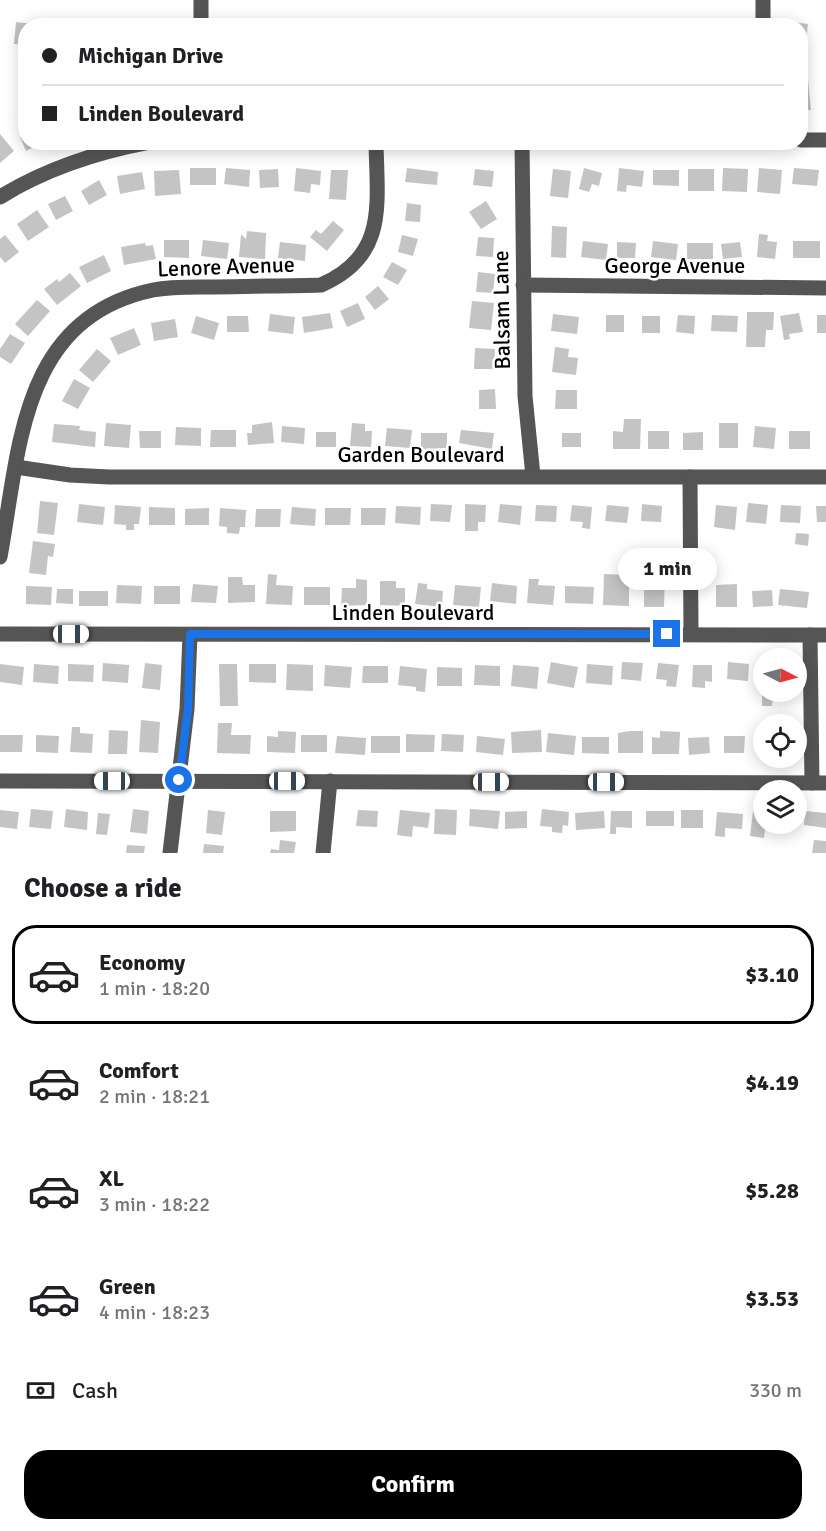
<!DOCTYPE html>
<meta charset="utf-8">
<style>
body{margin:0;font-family:Signika,sans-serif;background:#f6f6f6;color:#202124;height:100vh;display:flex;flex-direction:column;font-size:22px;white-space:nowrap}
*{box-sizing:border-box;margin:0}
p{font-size:20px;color:#757577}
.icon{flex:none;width:33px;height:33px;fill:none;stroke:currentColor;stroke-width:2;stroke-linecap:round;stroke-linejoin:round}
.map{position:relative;height:853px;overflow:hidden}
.drawer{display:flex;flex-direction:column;background:#fff;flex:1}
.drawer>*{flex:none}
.banner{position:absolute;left:18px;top:18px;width:790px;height:132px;border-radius:24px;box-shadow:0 3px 15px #0003;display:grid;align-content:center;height:132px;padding:0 24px;background:#fff}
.needle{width:39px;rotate:96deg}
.buttons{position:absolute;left:753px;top:648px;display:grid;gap:12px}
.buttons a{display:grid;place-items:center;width:54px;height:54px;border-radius:50%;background:#fff;box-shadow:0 3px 15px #0003;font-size:30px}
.end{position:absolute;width:27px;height:27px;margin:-14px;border:8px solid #1a73e8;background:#fff;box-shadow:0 0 0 3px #fff}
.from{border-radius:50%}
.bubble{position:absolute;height:42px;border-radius:21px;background:#fff;box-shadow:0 3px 15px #0003;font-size:20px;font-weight:700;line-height:42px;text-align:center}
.car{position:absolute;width:18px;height:36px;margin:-18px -9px;border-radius:8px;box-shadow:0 0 4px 2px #0007;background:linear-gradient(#fff 24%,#345 0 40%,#fff 0 76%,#345 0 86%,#fff 0)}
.banner b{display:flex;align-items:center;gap:21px;height:57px;font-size:22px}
.banner b+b{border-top:2px solid #e0e0e0}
.banner i{width:15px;height:15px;background:#202124}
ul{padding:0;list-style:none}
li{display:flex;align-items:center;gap:18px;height:99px;margin:0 12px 9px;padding:0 12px;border:3px solid transparent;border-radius:24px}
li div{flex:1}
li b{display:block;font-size:22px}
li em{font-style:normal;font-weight:700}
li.active{border-color:#000}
li>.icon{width:54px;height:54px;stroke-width:1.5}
h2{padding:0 24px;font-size:27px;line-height:72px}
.pay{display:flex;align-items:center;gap:15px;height:66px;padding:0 24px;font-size:22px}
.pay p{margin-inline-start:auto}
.action{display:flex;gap:12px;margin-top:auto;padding:12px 24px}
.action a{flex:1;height:69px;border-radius:24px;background:#000;color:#fff;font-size:24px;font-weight:700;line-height:69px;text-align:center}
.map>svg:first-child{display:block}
.building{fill:#c4c4c4}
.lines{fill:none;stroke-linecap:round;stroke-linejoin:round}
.minor{stroke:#555;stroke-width:15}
.route{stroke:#1a73e8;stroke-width:8}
.labels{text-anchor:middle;stroke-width:5;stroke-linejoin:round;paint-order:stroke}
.street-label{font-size:22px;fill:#000;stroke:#fff}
</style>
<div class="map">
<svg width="826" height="853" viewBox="0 0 826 853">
<rect width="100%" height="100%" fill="#fff"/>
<g class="building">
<polygon points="436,20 462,22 462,26 436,26"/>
<polygon points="16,22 34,24 26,26 26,45 14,44"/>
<polygon points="792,22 808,24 805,49 801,49 801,26 792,26"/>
<polygon points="808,79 811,110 801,110 801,80"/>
<polygon points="0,134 14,151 0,163"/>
<polygon points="26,134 26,142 43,142 26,151 20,137"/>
<rect x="190" y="168" width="26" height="17"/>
<polygon points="226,168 250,170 249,187 224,184"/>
<polygon points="296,168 321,171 320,185 311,184 310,193 294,191"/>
<polygon points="407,168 438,172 437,185 405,182"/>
<polygon points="584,168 602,173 599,186 592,184 589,192 579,189"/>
<polygon points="619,168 644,171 642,187 627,185 626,192 617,191"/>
<polygon points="723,168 748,169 747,192 722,191"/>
<polygon points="759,168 782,170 780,194 757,192"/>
<polygon points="794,168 819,170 817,186 792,184"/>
<polygon points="278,169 279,187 260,188 259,170"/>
<polygon points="475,169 494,171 492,187 473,185"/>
<polygon points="553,169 571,171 568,198 550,196"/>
<rect x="688" y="169" width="26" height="22"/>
<polygon points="179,170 181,194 155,196 154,171"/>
<polygon points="331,170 348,170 346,200 329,199"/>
<polygon points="653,170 679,170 679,186 653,185"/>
<polygon points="142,172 145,189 120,194 117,176"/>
<polygon points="99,180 107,195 89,205 81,191"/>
<polygon points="65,196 73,211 56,220 48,204"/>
<polygon points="486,201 497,219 481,229 469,212"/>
<polygon points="407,203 421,205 420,222 405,221"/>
<polygon points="37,210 49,227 28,241 17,224"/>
<polygon points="333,221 344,230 327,251 310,237 316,230 321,234"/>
<polygon points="552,226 567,227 566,258 551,257"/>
<polygon points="247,231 266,233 265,259 239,257 241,234 246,239"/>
<polygon points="759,234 768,235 767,241 777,242 775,259 757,257"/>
<polygon points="5,235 19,252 5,263 0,257 0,239"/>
<polygon points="402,235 418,239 413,256 398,252"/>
<polygon points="478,237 494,238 493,257 476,256"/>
<polygon points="164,240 189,240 189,258 164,257"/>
<polygon points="203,240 229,243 227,259 201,256"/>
<polygon points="583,241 608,244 606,260 581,257"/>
<polygon points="653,241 678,244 676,260 651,257"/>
<rect x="793" y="241" width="27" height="17"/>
<polygon points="280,242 306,245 305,261 278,258"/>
<polygon points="617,242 636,243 635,258 617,258"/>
<polygon points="740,242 742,257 723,259 721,244"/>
<polygon points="145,243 146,246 153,245 156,259 124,265 121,247"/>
<rect x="687" y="243" width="26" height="16"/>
<polygon points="104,255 111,271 87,283 79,267"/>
<polygon points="392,262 407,270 398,285 383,277"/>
<polygon points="478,272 495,274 493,293 476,292"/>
<polygon points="70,273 81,286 57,305 44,289 57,279 59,282"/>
<polygon points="378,286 389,299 375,310 365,297"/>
<polygon points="37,300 50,311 28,336 15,324"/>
<polygon points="472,301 494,303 491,330 469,328"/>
<polygon points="358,303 365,319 347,327 340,311"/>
<polygon points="747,312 774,312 773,330 766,330 765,347 746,347"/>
<polygon points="330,313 333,328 304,333 302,317"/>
<polygon points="799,313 803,332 789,334 790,339 784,340 780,316"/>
<polygon points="270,314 295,317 293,334 268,331"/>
<polygon points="553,314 579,317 577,334 551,331"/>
<rect x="606" y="315" width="18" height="17"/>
<polygon points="678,315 695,316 694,334 676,332"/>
<polygon points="712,315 738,316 737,332 711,331"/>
<rect x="817" y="315" width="9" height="18"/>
<polygon points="196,316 219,323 214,340 191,333"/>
<polygon points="227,316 248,316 249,332 227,332"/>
<rect x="642" y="316" width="18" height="17"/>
<polygon points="175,319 178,337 154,341 151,323"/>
<polygon points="134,328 141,345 118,355 110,338"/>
<polygon points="10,334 25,343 11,364 0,357 0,349"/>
<polygon points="555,347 569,349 568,357 578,358 576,375 552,372"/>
<polygon points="475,348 495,349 494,369 474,369"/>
<polygon points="97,349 111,361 93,382 79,370"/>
<polygon points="74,379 90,388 78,409 62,401"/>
<polygon points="495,389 496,409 479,409 479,390"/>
<polygon points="556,390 577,390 577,409 555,409"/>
<polygon points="624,419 641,419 640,449 613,449 613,431 623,432"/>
<polygon points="272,422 274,443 248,445 247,433 252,433 252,425"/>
<polygon points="106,423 131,425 129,448 104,446"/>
<polygon points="352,423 365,424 365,431 372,431 371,447 350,446"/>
<rect x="719" y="423" width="19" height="25"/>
<polygon points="54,424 80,426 79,430 96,432 95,447 52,442"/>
<polygon points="282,426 305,428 304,444 281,442"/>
<polygon points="755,426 776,428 774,449 753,447"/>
<polygon points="176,427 201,428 201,446 175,445"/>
<polygon points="387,428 412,430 410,448 385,446"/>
<polygon points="211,430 236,430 236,447 210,447"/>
<polygon points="461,430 494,433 492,449 459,443"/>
<polygon points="139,431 161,431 161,448 140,448"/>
<rect x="648" y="431" width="21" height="18"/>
<rect x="789" y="431" width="21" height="18"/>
<rect x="316" y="432" width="20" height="15"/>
<polygon points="703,432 703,450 683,450 683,433"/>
<polygon points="421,433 447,433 447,448 421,449"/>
<rect x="562" y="433" width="19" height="14"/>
<polygon points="40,501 58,503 54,535 37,533"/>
<polygon points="748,503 768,505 766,524 746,522"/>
<polygon points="79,504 105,507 103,525 77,522"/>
<polygon points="431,504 452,505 450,522 430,521"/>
<polygon points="465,504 486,505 485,522 478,522 478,531 465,531"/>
<polygon points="500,504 522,506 520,525 498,522"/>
<polygon points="642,504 662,506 661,522 641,521"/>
<polygon points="115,505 141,507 139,524 134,524 134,530 126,530 126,525 114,524"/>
<polygon points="536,505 557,506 556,522 535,521"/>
<polygon points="572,505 592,507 590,529 582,528 583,522 570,521"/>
<polygon points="607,505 629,507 627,523 605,521"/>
<polygon points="716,505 737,507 735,530 714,527"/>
<polygon points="781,505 801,506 800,523 780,522"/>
<polygon points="396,506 421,507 420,525 395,523"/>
<polygon points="816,506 826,506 826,522 817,522"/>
<polygon points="149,507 175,508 175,525 149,525"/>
<polygon points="292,507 316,509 315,526 290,524"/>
<polygon points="209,508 209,525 185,525 185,509"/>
<polygon points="220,508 246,510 245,527 240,527 239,534 227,533 227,527 219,526"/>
<polygon points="325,508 351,508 350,525 325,525"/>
<polygon points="361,508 386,508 385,525 361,525"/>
<polygon points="256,509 281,509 280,527 255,527"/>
<polygon points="796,533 809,534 808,546 795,544"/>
<polygon points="33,541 55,544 53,557 48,556 46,575 29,573"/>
<polygon points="627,571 636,572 636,579 629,579 629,606 603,605 604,574 627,575"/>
<polygon points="268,574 277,575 276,585 293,586 292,605 266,604"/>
<polygon points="653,575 665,576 664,607 644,607 644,582 653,582"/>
<polygon points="228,577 242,577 243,585 255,585 255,602 228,603"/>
<polygon points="356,579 367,580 367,605 341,606 342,588 356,588"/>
<polygon points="529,579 539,579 538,585 555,586 553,605 527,603"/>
<polygon points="380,581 396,581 396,588 405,588 405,606 380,605"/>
<polygon points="418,583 427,584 427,589 443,591 442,607 415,604"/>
<polygon points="492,583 517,586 516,604 490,601"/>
<polygon points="193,584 218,586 216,603 191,602"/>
<polygon points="737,584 737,607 716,607 716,585"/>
<polygon points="117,585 142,586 141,604 116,603"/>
<polygon points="455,585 481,587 479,607 453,605"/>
<polygon points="26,586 52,587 51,605 26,604"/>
<rect x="154" y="586" width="26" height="18"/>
<polygon points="565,586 594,587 593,604 565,603"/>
<rect x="304" y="587" width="26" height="18"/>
<polygon points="57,589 73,589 73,604 56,603"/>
<polygon points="780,589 809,592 807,608 778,605"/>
<polygon points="772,590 773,606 753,607 752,591"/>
<rect x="79" y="591" width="29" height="15"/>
<polygon points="551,662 578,667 574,688 547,683"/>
<polygon points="622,662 643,663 641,681 621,679"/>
<polygon points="728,662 749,664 748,681 727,679"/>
<polygon points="103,663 129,665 128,683 102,681"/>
<polygon points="145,663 162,665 160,690 142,688"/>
<polygon points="658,663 679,665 676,687 666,686 667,680 656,679"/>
<polygon points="0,664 24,667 22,685 0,682"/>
<polygon points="34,664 59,666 58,684 33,682"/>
<polygon points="68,664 94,665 93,682 68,681"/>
<polygon points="219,664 237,664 238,706 220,706"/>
<polygon points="249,664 276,664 276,683 249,682"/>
<polygon points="287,664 313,665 313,691 286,690"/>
<polygon points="587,664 613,666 612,685 586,683"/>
<polygon points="325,665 352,667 350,688 324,686"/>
<polygon points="475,665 500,666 500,686 474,685"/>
<polygon points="513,665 539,667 537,689 511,686"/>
<polygon points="693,665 712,665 712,682 705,681 705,688 692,687"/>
<polygon points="363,666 388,666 388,683 362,683"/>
<polygon points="400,666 427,669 425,692 416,691 416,687 398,685"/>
<polygon points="437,667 462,668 462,686 437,686"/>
<polygon points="762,693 773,694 772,706 762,706"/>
<polygon points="141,720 160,722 158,753 139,752"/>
<polygon points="218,723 232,723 231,735 251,735 250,754 217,753"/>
<polygon points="72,727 80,727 80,733 93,734 92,753 70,752"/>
<polygon points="109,730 128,731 127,754 108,754"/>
<polygon points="541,730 542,752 512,753 511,732"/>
<polygon points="278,731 296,732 295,753 267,752 267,736 278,737"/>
<polygon points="630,731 643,731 643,753 618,753 618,733"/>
<polygon points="660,731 680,732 679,754 652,754 652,737 660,738"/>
<polygon points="548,733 576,736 574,755 546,752"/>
<polygon points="406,734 435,735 434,752 406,752"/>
<polygon points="442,734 464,735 463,752 441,751"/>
<polygon points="0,735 23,735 22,752 0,752"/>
<polygon points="36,735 59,736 58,753 36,752"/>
<rect x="301" y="735" width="26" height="17"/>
<polygon points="337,736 366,738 365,755 335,753"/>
<rect x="371" y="736" width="29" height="17"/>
<polygon points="477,736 505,739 503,755 476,752"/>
<polygon points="724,736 745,736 744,753 724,753"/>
<polygon points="582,737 609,737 609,754 582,753"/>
<polygon points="709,737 710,753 689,755 688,738"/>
<polygon points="31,809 53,811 51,829 29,827"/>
<polygon points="66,809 88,812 87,830 64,827"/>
<polygon points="133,809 149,811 147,834 130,832"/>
<polygon points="435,809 457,810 456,835 434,834"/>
<polygon points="470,809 500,811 498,829 469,826"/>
<polygon points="542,809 569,812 568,826 563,825 562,833 552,832 552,827 540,826"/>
<polygon points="0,810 19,812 17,829 0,827"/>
<polygon points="208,810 225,812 222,835 206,833"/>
<polygon points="358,810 378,811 377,827 356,826"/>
<polygon points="400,810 430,813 428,828 413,826 412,837 397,835"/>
<rect x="681" y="810" width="22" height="18"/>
<polygon points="270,811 296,811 296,831 270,832"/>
<polygon points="527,811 527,828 505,829 505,812"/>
<polygon points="604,811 605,828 576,830 575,813"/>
<polygon points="611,811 632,811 632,828 616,827 616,834 610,834"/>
<rect x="646" y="811" width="28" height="15"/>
<polygon points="753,811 764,812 764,824 773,824 772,830 765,829 764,838 750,836"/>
<polygon points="805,811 826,813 826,828 804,825"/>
<polygon points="717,812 743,814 742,829 725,828 725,837 715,836"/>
<polygon points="98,813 110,814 107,835 96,834"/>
<polygon points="280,840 296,842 294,853 270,853 271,849 279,850"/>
<polygon points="814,840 826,841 826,853 812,853"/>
<polygon points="204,844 224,846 223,853 203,853"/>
<polygon points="127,845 145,846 144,853 126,853"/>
</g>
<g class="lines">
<g class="minor">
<polyline points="763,0 763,26"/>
<polyline points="201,26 201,0"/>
<polyline points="801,140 826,140"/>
<polyline points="522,142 525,396 533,476"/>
<path d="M0,197c47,-29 97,-45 151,-55"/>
<polyline points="523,285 826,288"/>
<polyline points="16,467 70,475 109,477 826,477"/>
<polyline points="690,477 691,634"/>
<path d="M0,557c20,-108 20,-239 153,-267 20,-4 42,-3 63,-3 35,-1 70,-1 105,-2 67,-29 56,-81 55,-143"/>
<polyline points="0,634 826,635"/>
<polyline points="810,635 812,783"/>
<polyline points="0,781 826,783"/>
<polyline points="170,853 187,709 190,635"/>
<polyline points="323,853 330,781"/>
</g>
</g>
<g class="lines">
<polyline class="route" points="179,780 188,709 190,634 667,634"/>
</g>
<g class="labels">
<g class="street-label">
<text x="675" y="273">George Avenue</text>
<text transform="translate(226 266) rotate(-2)" y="8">Lenore Avenue</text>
<text transform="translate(501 310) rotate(-91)" y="8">Balsam Lane</text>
<text x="421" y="462">Garden Boulevard</text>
<text x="413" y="620">Linden Boulevard</text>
</g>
</g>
</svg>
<div class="buttons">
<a><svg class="needle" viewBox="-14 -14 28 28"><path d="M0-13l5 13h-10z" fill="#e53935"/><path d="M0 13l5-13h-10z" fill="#757577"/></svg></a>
<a><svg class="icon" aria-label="locate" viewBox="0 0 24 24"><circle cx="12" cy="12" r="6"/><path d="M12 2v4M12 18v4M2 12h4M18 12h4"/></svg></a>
<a><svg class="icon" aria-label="layers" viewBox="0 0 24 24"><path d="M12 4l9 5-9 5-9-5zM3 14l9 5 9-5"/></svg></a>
</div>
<i class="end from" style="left:179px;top:780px"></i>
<i class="end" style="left:667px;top:634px"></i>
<div class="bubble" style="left:618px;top:548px;width:99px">1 min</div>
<i class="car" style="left:71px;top:634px;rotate:90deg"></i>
<i class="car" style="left:112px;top:781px;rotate:270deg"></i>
<i class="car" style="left:287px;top:781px;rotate:90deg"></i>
<i class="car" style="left:491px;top:782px;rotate:90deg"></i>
<i class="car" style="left:606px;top:782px;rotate:90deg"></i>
<div class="banner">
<b><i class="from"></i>Michigan Drive</b>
<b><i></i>Linden Boulevard</b>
</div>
</div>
<section class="drawer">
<h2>Choose a ride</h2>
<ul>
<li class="active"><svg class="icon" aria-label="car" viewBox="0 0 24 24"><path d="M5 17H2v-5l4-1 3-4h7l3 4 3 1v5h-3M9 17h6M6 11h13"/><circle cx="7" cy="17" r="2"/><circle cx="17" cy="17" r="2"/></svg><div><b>Economy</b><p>1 min · 18:20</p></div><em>$3.10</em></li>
<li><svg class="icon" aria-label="car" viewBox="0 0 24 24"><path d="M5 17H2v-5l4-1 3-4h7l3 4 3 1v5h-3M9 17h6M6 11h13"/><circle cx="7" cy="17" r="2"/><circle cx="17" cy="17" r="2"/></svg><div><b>Comfort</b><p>2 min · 18:21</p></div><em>$4.19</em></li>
<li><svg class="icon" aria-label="car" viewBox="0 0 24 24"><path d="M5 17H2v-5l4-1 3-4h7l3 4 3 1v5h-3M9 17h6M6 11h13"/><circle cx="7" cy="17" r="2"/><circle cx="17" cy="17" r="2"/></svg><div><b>XL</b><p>3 min · 18:22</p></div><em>$5.28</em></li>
<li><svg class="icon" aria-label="car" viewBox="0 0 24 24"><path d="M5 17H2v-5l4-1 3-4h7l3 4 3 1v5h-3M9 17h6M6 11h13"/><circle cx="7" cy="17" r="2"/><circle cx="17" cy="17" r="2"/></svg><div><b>Green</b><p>4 min · 18:23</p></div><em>$3.53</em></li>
</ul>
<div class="pay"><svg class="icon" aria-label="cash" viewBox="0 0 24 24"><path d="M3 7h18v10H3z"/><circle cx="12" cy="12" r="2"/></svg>Cash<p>330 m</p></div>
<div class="action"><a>Confirm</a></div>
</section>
